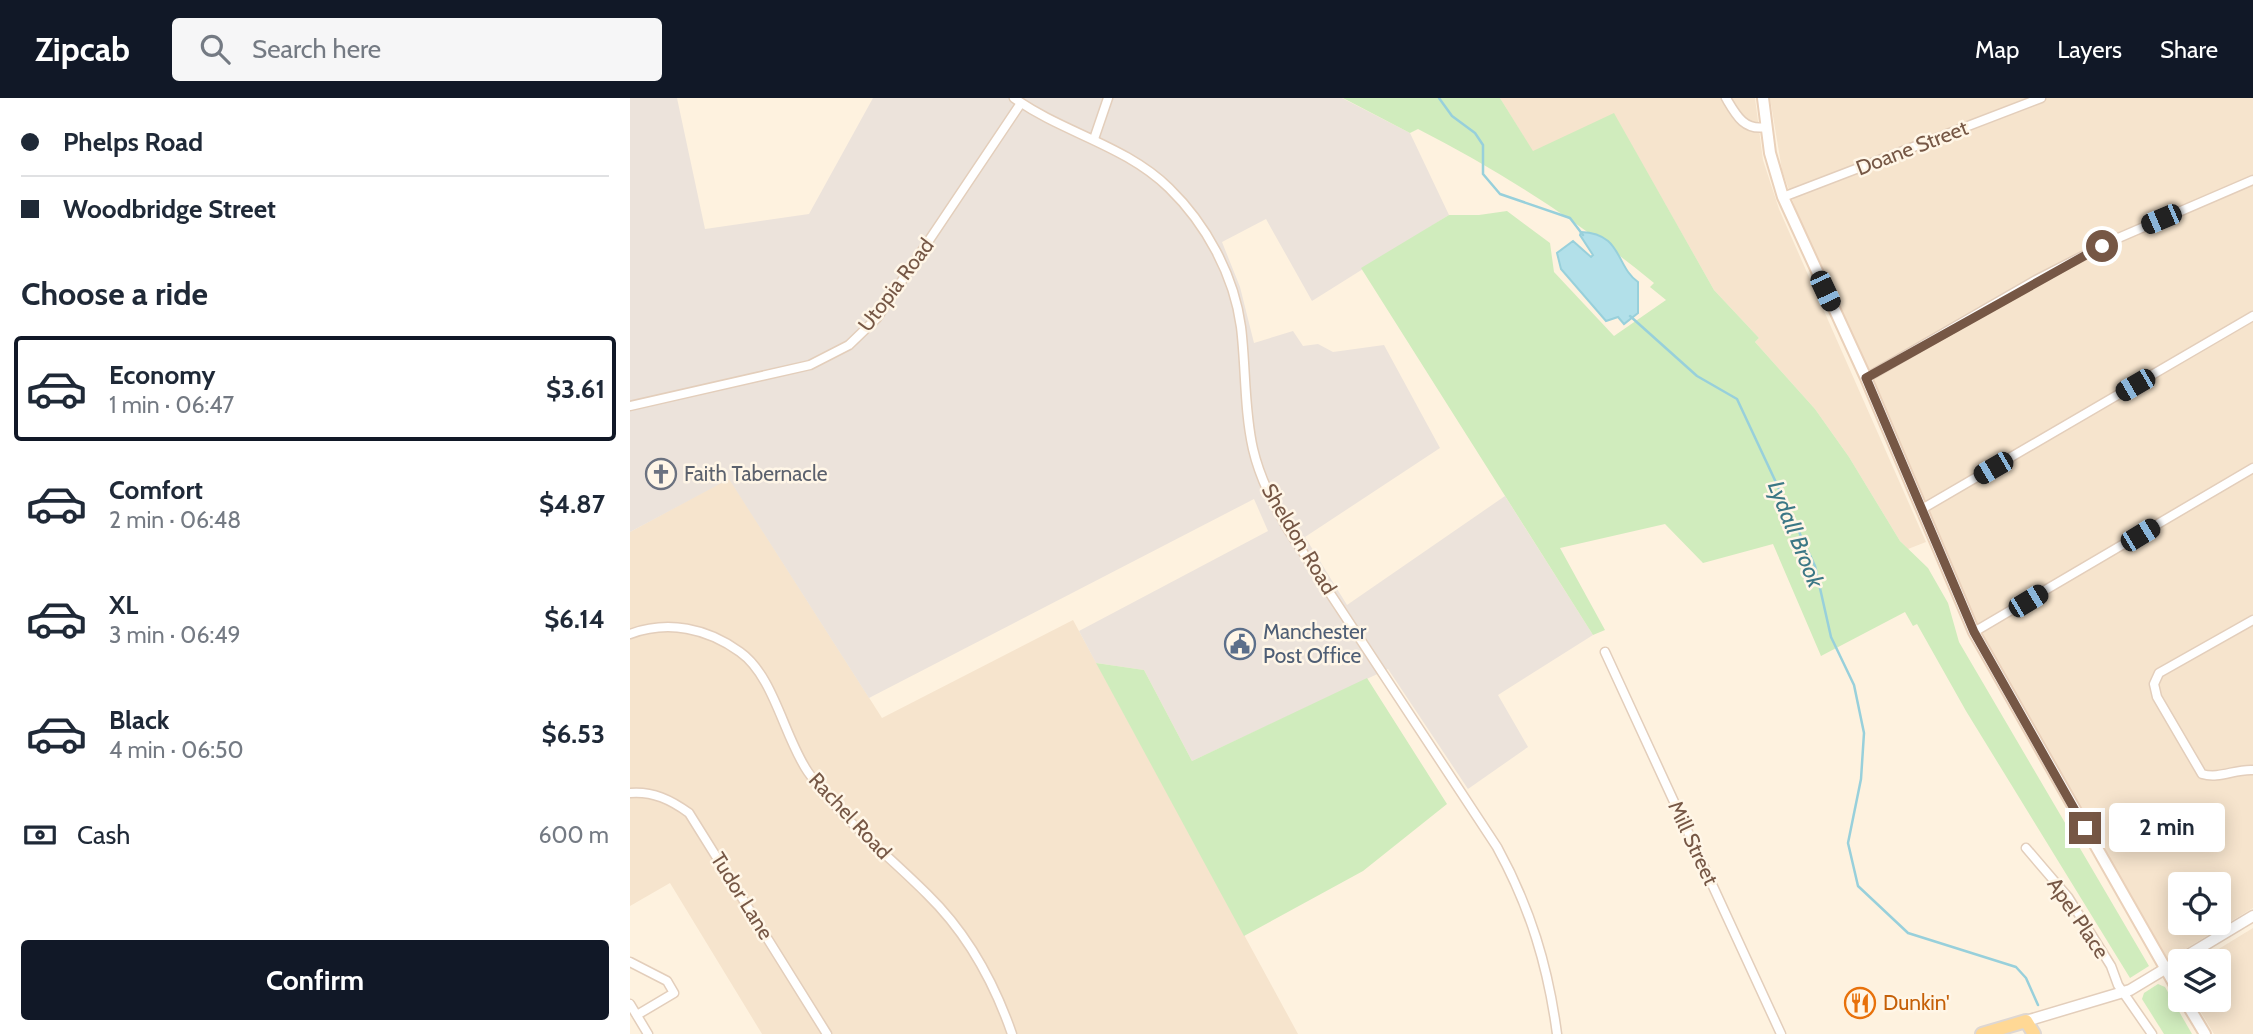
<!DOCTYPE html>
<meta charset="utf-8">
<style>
body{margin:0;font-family:Cabin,sans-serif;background:#f6f6f7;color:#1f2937;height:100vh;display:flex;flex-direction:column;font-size:26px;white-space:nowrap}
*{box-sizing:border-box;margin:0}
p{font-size:23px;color:#747a83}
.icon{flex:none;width:38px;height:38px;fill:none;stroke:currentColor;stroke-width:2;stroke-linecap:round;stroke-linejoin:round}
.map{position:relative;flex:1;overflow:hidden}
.panel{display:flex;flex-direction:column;background:#fff;width:630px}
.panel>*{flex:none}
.top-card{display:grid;align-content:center;height:154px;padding:0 21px;background:#fff}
.buttons{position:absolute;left:1538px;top:774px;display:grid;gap:14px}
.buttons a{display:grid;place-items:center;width:63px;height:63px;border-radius:7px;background:#fff;box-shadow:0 4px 18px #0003;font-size:35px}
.end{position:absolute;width:32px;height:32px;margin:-16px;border:9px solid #765745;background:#fff;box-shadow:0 0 0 4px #fff}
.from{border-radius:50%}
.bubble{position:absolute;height:49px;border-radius:7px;background:#fff;box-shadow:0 4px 18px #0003;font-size:23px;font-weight:800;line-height:49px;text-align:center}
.car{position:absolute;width:21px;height:42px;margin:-21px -10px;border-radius:9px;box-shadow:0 0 5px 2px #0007;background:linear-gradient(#222 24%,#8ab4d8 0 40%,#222 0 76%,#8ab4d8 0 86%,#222 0)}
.top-card b{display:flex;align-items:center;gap:24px;height:66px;font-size:26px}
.top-card b+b{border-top:2px solid #e0e1e3}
.top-card i{width:18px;height:18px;background:#1f2937}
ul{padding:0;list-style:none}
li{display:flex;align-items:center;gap:21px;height:105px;margin:0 14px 10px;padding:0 7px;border:4px solid transparent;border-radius:7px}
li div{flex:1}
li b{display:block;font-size:26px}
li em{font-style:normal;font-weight:800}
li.on{border-color:#111827}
li>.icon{width:63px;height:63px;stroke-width:1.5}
h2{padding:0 21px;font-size:32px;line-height:84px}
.pay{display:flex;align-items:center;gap:18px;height:77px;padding:0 21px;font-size:26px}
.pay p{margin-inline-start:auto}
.button{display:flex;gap:14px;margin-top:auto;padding:14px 21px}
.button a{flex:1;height:80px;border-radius:7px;background:#111827;color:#fff;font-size:28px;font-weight:800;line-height:80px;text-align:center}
header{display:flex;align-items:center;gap:42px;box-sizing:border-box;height:98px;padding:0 35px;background:#111827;color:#fff}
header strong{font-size:33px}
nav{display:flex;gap:38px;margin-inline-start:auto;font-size:24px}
.search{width:490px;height:63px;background:#f6f6f7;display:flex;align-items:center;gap:18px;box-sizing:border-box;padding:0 24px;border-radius:7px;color:#747a83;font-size:26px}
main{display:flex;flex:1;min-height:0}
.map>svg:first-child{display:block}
.residential{fill:#f6e4cd;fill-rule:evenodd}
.industrial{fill:#ece3db}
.green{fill:#d0ecbd}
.water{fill:#b2e0e9;stroke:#98d0db;stroke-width:2}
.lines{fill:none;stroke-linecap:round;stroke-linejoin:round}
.stream{stroke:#98d0db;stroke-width:2.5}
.minor-casing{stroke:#e3cebb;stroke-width:11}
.tertiary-casing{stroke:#e3cebb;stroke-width:13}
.secondary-casing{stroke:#ead1ba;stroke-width:14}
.primary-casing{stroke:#ded7d2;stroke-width:16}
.minor{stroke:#fff;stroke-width:8}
.tertiary{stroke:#fff;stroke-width:10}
.secondary{stroke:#fff;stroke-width:10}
.primary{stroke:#ffd895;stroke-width:12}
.route{stroke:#765745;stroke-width:9}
.labels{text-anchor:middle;stroke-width:5;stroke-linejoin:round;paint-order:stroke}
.street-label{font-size:21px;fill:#765745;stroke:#fff6e7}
.worship-label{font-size:21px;fill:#5b616d;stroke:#fff6e7;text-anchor:start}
.service-label{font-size:21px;fill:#4e5e75;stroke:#fff6e7;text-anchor:start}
.food-label{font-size:21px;fill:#c56008;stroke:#fff6e7;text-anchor:start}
.water-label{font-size:23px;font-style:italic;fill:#3b7785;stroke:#fff6e7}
</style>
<header>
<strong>Zipcab</strong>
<div class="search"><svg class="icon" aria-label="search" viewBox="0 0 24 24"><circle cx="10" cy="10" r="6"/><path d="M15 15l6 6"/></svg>Search here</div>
<nav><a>Map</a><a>Layers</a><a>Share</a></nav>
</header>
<main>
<section class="panel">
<div class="top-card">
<b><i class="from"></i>Phelps Road</b>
<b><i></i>Woodbridge Street</b>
</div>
<h2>Choose a ride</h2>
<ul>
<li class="on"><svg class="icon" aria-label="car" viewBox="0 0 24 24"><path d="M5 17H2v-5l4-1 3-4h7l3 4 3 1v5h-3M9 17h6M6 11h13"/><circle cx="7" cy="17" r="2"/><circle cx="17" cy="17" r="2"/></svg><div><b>Economy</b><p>1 min · 06:47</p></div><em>$3.61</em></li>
<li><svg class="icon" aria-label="car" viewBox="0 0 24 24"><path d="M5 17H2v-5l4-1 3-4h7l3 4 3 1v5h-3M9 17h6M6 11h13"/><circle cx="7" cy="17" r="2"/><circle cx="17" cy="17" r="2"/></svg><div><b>Comfort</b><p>2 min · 06:48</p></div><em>$4.87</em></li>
<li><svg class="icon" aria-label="car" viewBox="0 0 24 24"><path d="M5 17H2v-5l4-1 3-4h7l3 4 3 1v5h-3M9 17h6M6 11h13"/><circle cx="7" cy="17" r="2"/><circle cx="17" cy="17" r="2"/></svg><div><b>XL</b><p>3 min · 06:49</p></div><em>$6.14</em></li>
<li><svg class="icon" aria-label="car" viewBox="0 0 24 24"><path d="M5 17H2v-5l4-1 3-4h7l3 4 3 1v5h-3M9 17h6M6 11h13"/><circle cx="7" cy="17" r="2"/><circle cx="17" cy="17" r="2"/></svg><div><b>Black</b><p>4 min · 06:50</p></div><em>$6.53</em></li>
</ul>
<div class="pay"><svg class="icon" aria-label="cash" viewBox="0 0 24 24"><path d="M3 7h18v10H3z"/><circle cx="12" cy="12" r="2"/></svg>Cash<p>600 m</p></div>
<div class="button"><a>Confirm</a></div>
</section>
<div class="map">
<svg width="1623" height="936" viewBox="0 0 1623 936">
<rect width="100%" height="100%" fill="#fef2df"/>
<g class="residential">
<polygon points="870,0 1125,0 1133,62 1149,111 1296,444 1278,451 1270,443 1219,359 1185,311 1125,244 1129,240 1084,192 984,16 903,54"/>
<path d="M1140,0h483v810l-86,52 -184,-322 -187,-428 -14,-40zM1550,786h39v38h-39z"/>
<polygon points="99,380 252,620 443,522 668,936 132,936 40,785 0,808 0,434"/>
<polygon points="1623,830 1623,936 1584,936 1563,901 1589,901 1589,863 1569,863"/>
</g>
<polygon class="industrial" points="0,0 47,0 75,131 179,116 243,0 712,0 780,35 819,117 682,203 636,121 592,144 610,189 624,245 663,233 673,248 688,246 703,254 754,247 810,350 675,439 717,507 875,398 963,537 868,597 898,649 838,691 758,571 562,663 514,572 466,565 449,533 638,433 624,401 239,600 99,381 0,434"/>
<g class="green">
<path d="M713,0h157l33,53 81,-38 100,177 45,48 -4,4 60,67 34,48 51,84 28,27 20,35 11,39 190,324 -19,12 -164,-267 -49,-87 -4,2 -8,-14 -84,44 -48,-112 -70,19 -38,-39 -105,24 45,82 -12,5 -232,-367 88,-53h30l28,-4 43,32 4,29 60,64 52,-36 -16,-13 4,-4c-73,-60 -152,-111 -236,-154l-8,4z"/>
<polygon points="466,565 514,572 562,663 737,580 817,706 733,773 614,838"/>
<polygon points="1528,886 1535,889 1562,936 1534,936 1512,901 1514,895"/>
</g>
<path class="water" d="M951,134c41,1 35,35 57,50v31l-14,11 -6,-7 -12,4 -45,-52 -4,-16 16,-12 18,16 2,-2 -13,-20z"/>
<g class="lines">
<g class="stream">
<polyline points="809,0 822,18 845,35 853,47 853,76 870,96 940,120 953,137"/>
<polyline points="1000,218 1067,278 1107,301 1185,468 1201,539 1224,587 1234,635 1231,681 1218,745 1228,788 1278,835 1386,869 1396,880 1408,907"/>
</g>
<g class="minor-casing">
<g id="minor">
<path d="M384,0c49,35 111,47 155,90 37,36 65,87 72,139 5,41 3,82 12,122 7,30 21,56 36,82l208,316c33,60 51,119 60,187"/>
<path d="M1096,0c10,17 18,33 40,29"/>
<polyline points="464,41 478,0"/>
<polyline points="1153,99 1411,0"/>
<polyline points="1236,280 1406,182 1486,141 1623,82"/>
<polyline points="0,308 180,267 219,247 247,220 391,5"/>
<polyline points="1292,411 1623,218"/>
<path d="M1623,522l-94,53 -5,11 3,13 45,77c18,5 32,-5 51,-4"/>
<polyline points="1344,534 1623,370"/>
<path d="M0,536c38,-14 77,-6 110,18 34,24 44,85 68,120 33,47 78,81 119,122 39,38 67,88 85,140"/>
<polyline points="975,554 1151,936"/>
<path d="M0,695c23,-2 41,7 59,20l138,221"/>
<polyline points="1396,750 1438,799 1481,868 1488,887 1522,936"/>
<polyline points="0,864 37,883 44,895 7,917"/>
<polyline points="0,906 18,936"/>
</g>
</g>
<g class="tertiary-casing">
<polyline id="tertiary" points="1396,923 1500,892 1623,818"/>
</g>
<g class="secondary-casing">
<g id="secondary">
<polyline points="1133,0 1140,55 1153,99 1236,280 1344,534 1550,896"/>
<polyline points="1554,901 1575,936"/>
</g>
</g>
<g class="primary-casing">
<polyline id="primary" points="1352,936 1396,923 1404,936"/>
</g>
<use href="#minor" class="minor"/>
<use href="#tertiary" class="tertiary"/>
<use href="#secondary" class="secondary"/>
<use href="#primary" class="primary"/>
</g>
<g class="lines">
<polyline class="route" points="1455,730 1344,534 1236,280 1472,148"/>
</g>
<defs>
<g id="church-ring" transform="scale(1.575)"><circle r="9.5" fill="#fff6e7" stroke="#6b7280" stroke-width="1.5"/><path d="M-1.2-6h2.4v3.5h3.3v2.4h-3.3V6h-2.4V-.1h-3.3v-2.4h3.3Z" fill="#6b7280"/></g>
<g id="civic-ring" transform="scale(1.575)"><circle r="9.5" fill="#fff6e7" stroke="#5c6f8a" stroke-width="1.5"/><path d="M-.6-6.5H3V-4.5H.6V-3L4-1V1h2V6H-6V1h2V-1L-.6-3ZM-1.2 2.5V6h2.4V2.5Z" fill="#5c6f8a"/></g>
<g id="restaurant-ring" transform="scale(1.575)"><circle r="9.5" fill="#fff6e7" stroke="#e8710a" stroke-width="1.5"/><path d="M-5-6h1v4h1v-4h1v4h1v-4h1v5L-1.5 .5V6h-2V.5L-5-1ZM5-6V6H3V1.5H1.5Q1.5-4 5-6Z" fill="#e8710a"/></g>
</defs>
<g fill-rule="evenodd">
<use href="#church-ring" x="31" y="376"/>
<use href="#civic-ring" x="610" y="546"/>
<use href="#restaurant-ring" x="1230" y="905"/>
</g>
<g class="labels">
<g class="street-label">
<text transform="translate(1282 50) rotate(-21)" y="7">Doane Street</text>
<text transform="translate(266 187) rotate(-53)" y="7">Utopia Road</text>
<text transform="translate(669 441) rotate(59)" y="7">Sheldon Road</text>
<text transform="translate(220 718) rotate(47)" y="7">Rachel Road</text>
<text transform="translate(1063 745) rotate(65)" y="7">Mill Street</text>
<text transform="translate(112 798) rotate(58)" y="7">Tudor Lane</text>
<text transform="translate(1448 820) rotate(56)" y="7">Apel Place</text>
</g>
<g class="worship-label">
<text x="54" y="383">Faith Tabernacle</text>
</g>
<g class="service-label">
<text x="633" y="541">Manchester<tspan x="633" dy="24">Post Office</tspan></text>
</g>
<g class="food-label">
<text x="1253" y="912">Dunkin'</text>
</g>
<g class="water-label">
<text transform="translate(1166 436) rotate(68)" y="8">Lydall Brook</text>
</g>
</g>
</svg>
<div class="buttons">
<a><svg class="icon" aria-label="locate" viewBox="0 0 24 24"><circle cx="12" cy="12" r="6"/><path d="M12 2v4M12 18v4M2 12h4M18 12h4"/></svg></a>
<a><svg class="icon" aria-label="layers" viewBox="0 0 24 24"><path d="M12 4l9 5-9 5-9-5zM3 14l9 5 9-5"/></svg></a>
</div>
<i class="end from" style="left:1472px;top:148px"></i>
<i class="end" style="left:1455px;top:730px"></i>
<div class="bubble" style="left:1479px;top:705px;width:116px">2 min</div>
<i class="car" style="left:1531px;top:121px;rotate:247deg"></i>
<i class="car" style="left:1195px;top:193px;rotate:155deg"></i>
<i class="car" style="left:1505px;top:287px;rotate:240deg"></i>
<i class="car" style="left:1363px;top:370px;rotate:240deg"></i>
<i class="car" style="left:1510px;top:437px;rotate:59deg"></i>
<i class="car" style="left:1398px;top:503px;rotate:59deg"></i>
</div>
</main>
